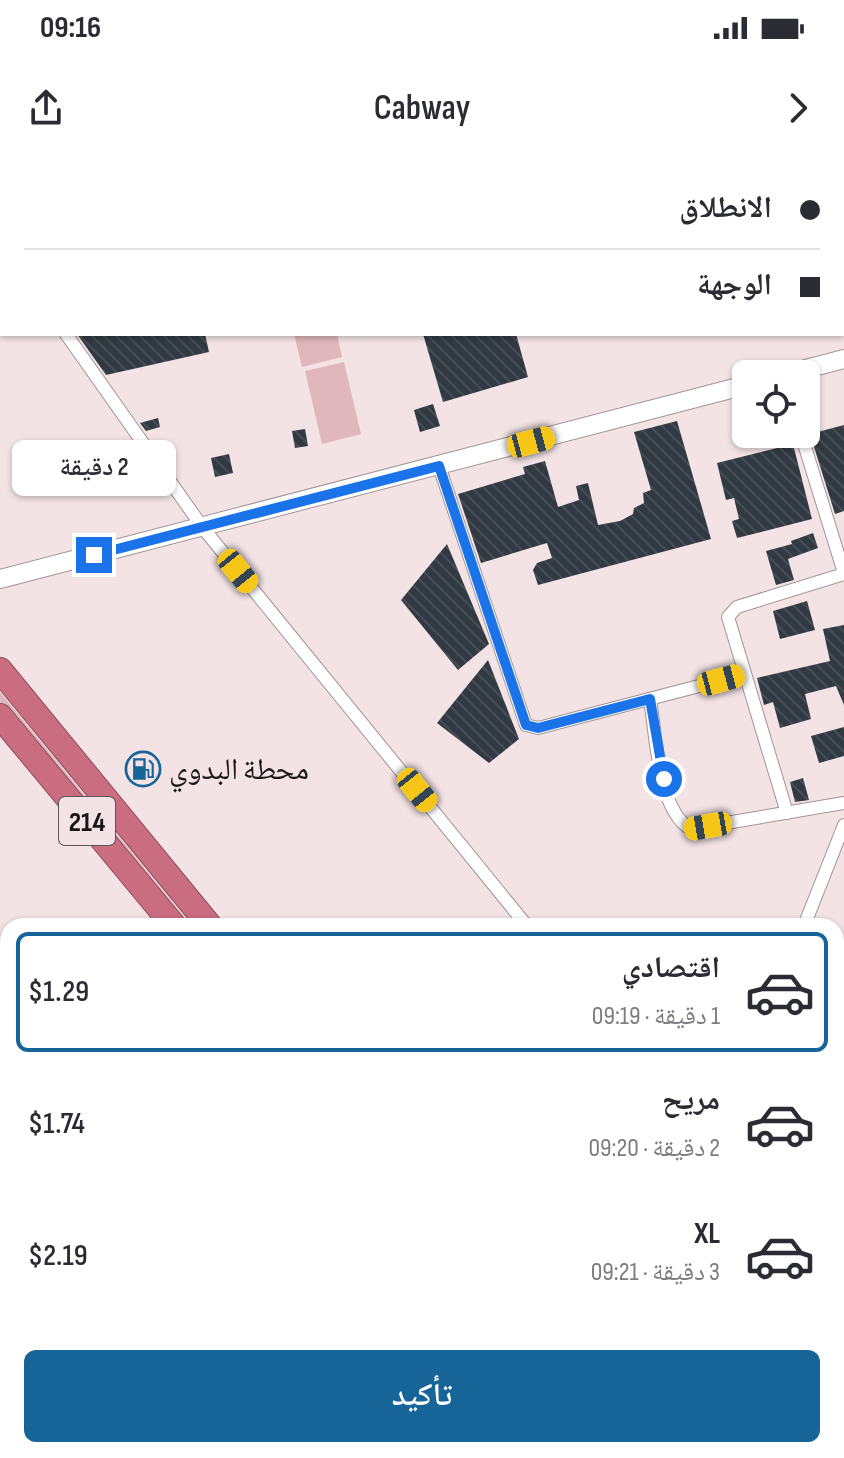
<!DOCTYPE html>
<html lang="ar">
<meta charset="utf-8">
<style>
body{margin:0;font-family:"Sofia Sans Condensed","Noto Naskh Arabic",sans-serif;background:#f2f2f3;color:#2b2b33;direction:rtl;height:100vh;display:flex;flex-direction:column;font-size:30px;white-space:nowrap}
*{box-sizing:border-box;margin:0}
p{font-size:26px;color:#7c7c81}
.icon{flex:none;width:44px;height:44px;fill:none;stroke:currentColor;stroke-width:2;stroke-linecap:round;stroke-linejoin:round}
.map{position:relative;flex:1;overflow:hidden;direction:ltr}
.panel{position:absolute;left:0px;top:758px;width:844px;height:540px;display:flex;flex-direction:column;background:#fff;border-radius:24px 24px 0 0;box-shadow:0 2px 6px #0004;direction:rtl}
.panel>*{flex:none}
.banner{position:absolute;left:0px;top:0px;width:844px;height:176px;box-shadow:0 2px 6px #0004;direction:rtl;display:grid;align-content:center;height:176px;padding:0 24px;background:#fff}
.fabs{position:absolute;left:732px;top:200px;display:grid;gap:16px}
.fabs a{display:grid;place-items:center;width:88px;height:88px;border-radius:12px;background:#fff;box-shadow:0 2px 6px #0004;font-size:40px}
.end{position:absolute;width:36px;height:36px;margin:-18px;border:10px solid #1a73e8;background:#fff;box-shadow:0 0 0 4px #fff}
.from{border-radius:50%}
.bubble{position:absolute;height:56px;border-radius:12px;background:#fff;box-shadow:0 2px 6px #0004;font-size:26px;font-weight:600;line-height:56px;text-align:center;direction:rtl}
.car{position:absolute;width:24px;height:48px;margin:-24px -12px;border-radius:10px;box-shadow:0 0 6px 2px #0007;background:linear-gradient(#f5c518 24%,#345 0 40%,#f5c518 0 76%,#345 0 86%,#f5c518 0)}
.banner b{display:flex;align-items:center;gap:28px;height:76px;font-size:30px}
.banner b+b{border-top:2px solid #e1e1e2}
.banner i{width:20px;height:20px;background:#2b2b33}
ul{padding:14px 0 0;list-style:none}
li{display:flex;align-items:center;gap:24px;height:120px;margin:0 16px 12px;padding:0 8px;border:4px solid transparent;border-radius:12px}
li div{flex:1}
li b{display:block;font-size:30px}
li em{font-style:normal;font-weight:600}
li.active{border-color:#176598}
li>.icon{width:72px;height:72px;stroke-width:1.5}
.action{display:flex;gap:16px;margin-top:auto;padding:16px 24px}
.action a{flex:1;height:92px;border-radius:12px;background:#176598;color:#fff;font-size:32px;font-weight:600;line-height:92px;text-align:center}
.status{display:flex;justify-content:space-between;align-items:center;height:56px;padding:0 40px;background:#fff;direction:ltr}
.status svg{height:22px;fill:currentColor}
header{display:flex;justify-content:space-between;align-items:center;height:104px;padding:0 24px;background:#fff;font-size:36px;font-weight:600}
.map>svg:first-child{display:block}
.grass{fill:#dfb7bd}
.building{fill:url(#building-back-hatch)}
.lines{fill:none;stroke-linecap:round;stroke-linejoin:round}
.street-casing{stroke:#a39395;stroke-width:14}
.secondary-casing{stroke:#a39395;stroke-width:20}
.highway-casing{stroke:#8d4e5c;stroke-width:26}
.path{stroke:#a49899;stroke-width:2;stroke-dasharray:6 4;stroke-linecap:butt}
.street{stroke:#fff;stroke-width:12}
.secondary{stroke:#fff;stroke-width:18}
.highway{stroke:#cb6d81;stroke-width:24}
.route{stroke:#1a73e8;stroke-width:10}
.labels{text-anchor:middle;stroke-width:8;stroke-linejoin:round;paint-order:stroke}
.shield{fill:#f3e3e5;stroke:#5b5354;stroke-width:2}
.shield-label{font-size:28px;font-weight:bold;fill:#1a1516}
.poi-label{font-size:30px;fill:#1a1516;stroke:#f3e3e5;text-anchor:start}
</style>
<div class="status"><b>09:16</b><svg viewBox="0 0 49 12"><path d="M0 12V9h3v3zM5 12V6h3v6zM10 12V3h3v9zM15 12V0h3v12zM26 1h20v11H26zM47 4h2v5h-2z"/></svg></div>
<header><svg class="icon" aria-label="forward" viewBox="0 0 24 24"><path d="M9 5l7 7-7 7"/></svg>Cabway<svg class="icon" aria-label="share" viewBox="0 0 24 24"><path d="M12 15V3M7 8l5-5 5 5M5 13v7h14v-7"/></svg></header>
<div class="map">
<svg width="844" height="1298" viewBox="0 0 844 1298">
<defs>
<pattern id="building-back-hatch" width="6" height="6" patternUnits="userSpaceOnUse" patternTransform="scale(2)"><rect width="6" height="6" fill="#313a42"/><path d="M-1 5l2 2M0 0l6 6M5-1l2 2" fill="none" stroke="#464d54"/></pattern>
</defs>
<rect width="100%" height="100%" fill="#f3e3e5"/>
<g class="grass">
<polygon points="294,174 337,174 342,197 302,207"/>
<polygon points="344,202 361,274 322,284 305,211"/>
<polygon points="0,532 192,766 184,766 0,542"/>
</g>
<g class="building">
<polygon points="77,174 205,174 209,192 106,215"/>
<polygon points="423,174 516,174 528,217 443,242"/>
<polygon points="433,244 440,266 420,272 414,250"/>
<polygon points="158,258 160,267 146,271 140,263"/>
<polygon points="677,261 711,379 538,425 533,410 537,403 552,398 547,383 481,403 458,334 525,314 523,307 545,301 558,347 579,340 576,326 588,323 598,365 620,361 633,354 634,348 644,343 643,333 651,330 634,272"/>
<polygon points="844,265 844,351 835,354 810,274"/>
<polygon points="305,269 308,286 295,288 292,271"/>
<polygon points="793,284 812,359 737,378 732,361 739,359 734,338 726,340 717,303"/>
<polygon points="229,294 233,313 215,317 211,298"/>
<polygon points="813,373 818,388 788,399 794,420 776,425 766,391 792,384 791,381"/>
<polygon points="447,384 489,484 458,510 401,440"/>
<polygon points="807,441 815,470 780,479 773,451"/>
<polygon points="844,465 844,545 836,526 805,534 811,559 780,568 773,542 764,545 757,518 830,501 823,469"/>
<polygon points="488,500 519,579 489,603 437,563"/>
<polygon points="844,567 844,596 819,603 811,576"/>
<polygon points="803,618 809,640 795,642 790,622"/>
<polygon points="436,1290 476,1290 470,1298 448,1298"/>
</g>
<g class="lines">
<g class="street-casing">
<g id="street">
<polyline points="0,81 2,84"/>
<polyline points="66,174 203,368 527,766"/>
<polyline points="801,274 844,413"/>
<polyline points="439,306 526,565 538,568 745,514"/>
<path d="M650,539c6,36 8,113 41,130l153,-26"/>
<polyline points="787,653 728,457 737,447 844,414"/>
<polyline points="804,766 844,665"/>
<polyline points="836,797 844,794"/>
<polyline points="836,1143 844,1152"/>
</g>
</g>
<g class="secondary-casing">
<g id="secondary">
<polyline points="787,214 844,199"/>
<polyline points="0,419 746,225"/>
</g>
</g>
<g class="highway-casing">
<g id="highway">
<polyline points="0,510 210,766"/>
<polyline points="0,556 174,766"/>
<polyline points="607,1290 614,1298"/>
<polyline points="641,1290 648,1298"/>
</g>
</g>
<g class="path">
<polyline points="0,1132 8,1142"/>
<polyline points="127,1290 134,1298"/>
</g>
<use href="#street" class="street"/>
<use href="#secondary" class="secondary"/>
<use href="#highway" class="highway"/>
</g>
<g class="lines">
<polyline class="route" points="94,395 439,306 526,565 538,568 650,539 664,619"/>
</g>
<defs>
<g id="fuel-ring" transform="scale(1.8)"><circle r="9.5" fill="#f3e3e5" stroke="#176598" stroke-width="1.5"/><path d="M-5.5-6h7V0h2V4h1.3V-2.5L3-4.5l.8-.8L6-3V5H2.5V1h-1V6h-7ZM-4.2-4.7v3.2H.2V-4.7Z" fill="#176598"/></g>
</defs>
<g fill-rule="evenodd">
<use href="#fuel-ring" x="143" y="609"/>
</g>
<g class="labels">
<rect class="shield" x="59" y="637" width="56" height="48" rx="6"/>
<g class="shield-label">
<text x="87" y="671">214</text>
</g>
<g class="poi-label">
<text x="169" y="619">محطة البدوي</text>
</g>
</g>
</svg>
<div class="fabs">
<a><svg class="icon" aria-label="locate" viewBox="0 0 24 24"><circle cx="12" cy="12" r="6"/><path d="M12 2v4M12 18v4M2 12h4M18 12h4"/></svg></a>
</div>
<i class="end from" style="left:664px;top:619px"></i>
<i class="end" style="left:94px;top:395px"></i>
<div class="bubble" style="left:12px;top:280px;width:164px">2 دقيقة</div>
<i class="car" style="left:531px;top:282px;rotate:75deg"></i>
<i class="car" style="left:238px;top:411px;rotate:141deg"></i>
<i class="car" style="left:721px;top:520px;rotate:75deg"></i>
<i class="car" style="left:417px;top:630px;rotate:141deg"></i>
<i class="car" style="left:708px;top:666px;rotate:260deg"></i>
<div class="banner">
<b><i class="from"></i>الانطلاق</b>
<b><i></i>الوجهة</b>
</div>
<section class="panel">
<ul>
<li class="active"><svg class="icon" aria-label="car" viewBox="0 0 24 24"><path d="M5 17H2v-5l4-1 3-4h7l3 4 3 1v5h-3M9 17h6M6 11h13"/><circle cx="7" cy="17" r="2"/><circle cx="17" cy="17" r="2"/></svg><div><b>اقتصادي</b><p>1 دقيقة · 09:19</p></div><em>$1.29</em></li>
<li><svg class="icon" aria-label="car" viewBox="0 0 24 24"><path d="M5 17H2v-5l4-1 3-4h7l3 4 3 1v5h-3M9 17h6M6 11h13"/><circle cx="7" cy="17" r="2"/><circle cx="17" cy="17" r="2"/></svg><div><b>مريح</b><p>2 دقيقة · 09:20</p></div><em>$1.74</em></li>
<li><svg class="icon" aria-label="car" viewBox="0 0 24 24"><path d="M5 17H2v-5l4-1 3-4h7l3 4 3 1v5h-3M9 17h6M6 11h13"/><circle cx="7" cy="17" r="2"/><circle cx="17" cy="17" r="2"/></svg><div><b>XL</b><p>3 دقيقة · 09:21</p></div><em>$2.19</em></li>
</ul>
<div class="action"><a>تأكيد</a></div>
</section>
</div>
